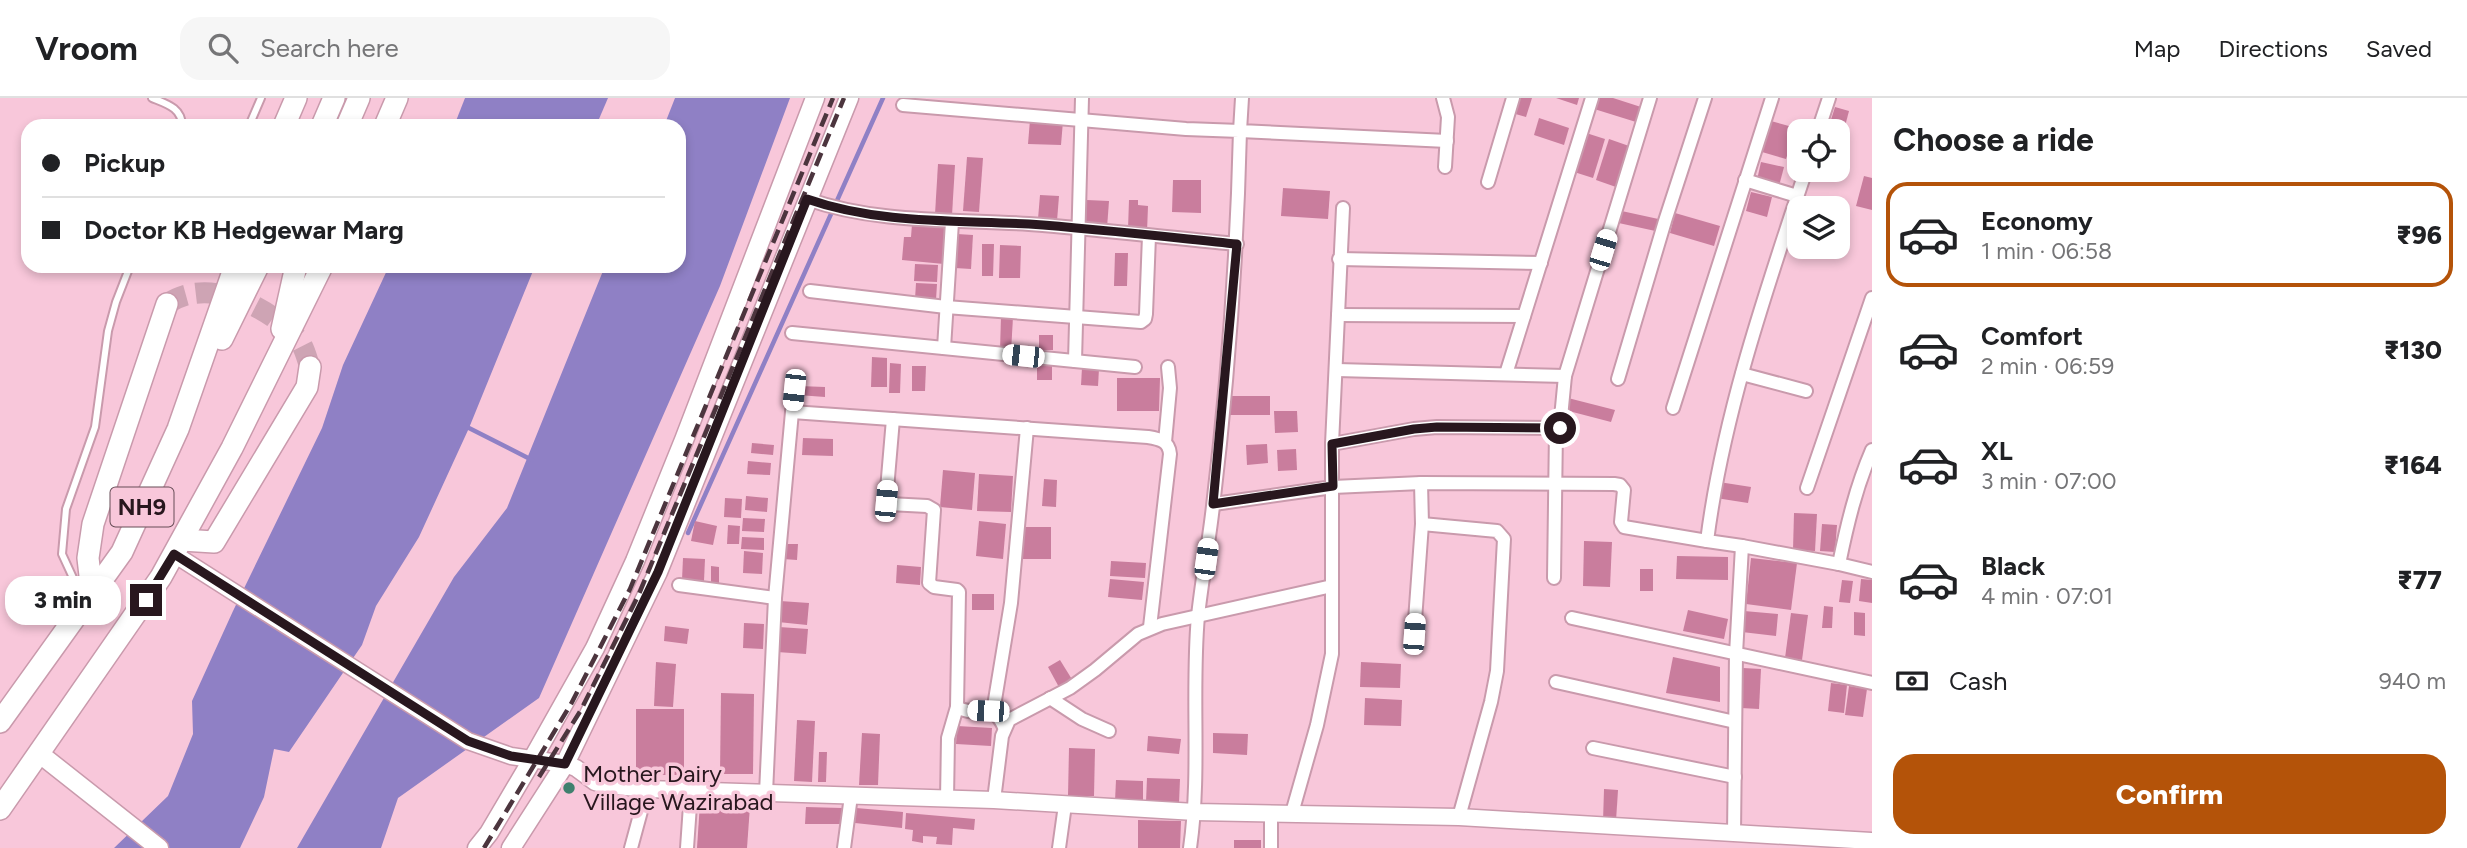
<!DOCTYPE html>
<meta charset="utf-8">
<style>
body{margin:0;font-family:Figtree,sans-serif;background:#f6f6f6;color:#202124;height:100vh;display:flex;flex-direction:column;font-size:26px;white-space:nowrap}
*{box-sizing:border-box;margin:0}
p{font-size:23px;color:#757577}
.icon{flex:none;width:38px;height:38px;fill:none;stroke:currentColor;stroke-width:2;stroke-linecap:round;stroke-linejoin:round}
.map{position:relative;flex:1;overflow:hidden}
.sheet{display:flex;flex-direction:column;background:#fff;width:595px}
.sheet>*{flex:none}
.top-card{position:absolute;left:21px;top:21px;width:665px;height:154px;border-radius:21px;box-shadow:0 4px 10px #0003;display:grid;align-content:center;height:154px;padding:0 21px;background:#fff}
.controls{position:absolute;left:1787px;top:21px;display:grid;gap:14px}
.controls a{display:grid;place-items:center;width:63px;height:63px;border-radius:14px;background:#fff;box-shadow:0 4px 10px #0003;font-size:35px}
.end{position:absolute;width:32px;height:32px;margin:-16px;border:9px solid #28171e;background:#fff;box-shadow:0 0 0 4px #fff}
.from{border-radius:50%}
.bubble{position:absolute;height:49px;border-radius:21px;background:#fff;box-shadow:0 4px 10px #0003;font-size:23px;font-weight:800;line-height:49px;text-align:center}
.car{position:absolute;width:21px;height:42px;margin:-21px -10px;border-radius:9px;box-shadow:0 0 5px 2px #0007;background:linear-gradient(#fff 24%,#345 0 40%,#fff 0 76%,#345 0 86%,#fff 0)}
.top-card b{display:flex;align-items:center;gap:24px;height:66px;font-size:26px}
.top-card b+b{border-top:2px solid #e0e0e0}
.top-card i{width:18px;height:18px;background:#202124}
ul{padding:0;list-style:none}
li{display:flex;align-items:center;gap:21px;height:105px;margin:0 14px 10px;padding:0 7px;border:4px solid transparent;border-radius:21px}
li div{flex:1}
li b{display:block;font-size:26px}
li em{font-style:normal;font-weight:800}
li.selected{border-color:#b45309}
li>.icon{width:63px;height:63px;stroke-width:1.5}
h2{padding:0 21px;font-size:32px;line-height:84px}
.pay{display:flex;align-items:center;gap:18px;height:77px;padding:0 21px;font-size:26px}
.pay p{margin-inline-start:auto}
.cta{display:flex;gap:14px;margin-top:auto;padding:14px 21px}
.cta a{flex:1;height:80px;border-radius:21px;background:#b45309;color:#fff;font-size:28px;font-weight:800;line-height:80px;text-align:center}
header{display:flex;align-items:center;gap:42px;box-sizing:border-box;height:98px;padding:0 35px;background:#fff;border-bottom:2px solid #e0e0e0}
header strong{font-size:33px}
nav{display:flex;gap:38px;margin-inline-start:auto;font-size:24px}
.search{width:490px;height:63px;background:#f6f6f6;display:flex;align-items:center;gap:18px;box-sizing:border-box;padding:0 24px;border-radius:21px;color:#757577;font-size:26px}
main{display:flex;flex:1;min-height:0}
.map>svg:first-child{display:block}
.water{fill:#8f80c5}
.lines{fill:none;stroke-linecap:round;stroke-linejoin:round}
.stream{stroke:#8f80c5;stroke-width:4.5}
.building{fill:#c97d9d}
.trunk-tunnel{stroke:#cea4b4;stroke-width:21;stroke-dasharray:21 10;stroke-linecap:butt}
.service-casing{stroke:#c99aac;stroke-width:10}
.minor-casing{stroke:#c99aac;stroke-width:16}
.tertiary-casing{stroke:#c99aac;stroke-width:19}
.secondary-casing{stroke:#c99aac;stroke-width:21}
.trunk-casing{stroke:#c99aac;stroke-width:24}
.service{stroke:#fff;stroke-width:6}
.minor{stroke:#fff;stroke-width:12}
.tertiary{stroke:#fff;stroke-width:16}
.secondary{stroke:#fff;stroke-width:18}
.trunk{stroke:#fff;stroke-width:21}
.rail{stroke:#4c353e;stroke-width:4.5;stroke-dasharray:14 7;stroke-linecap:butt}
.route{stroke:#28171e;stroke-width:9}
.poi-dot{fill:#40806e;stroke:#f8c7da;stroke-width:2.5}
.labels{text-anchor:middle;stroke-width:7;stroke-linejoin:round;paint-order:stroke}
.shield{fill:#f8c7da;stroke:#664c56;stroke-width:2}
.shield-label{font-size:23px;font-weight:bold;fill:#28171e}
.poi-label{font-size:24px;fill:#28171e;stroke:#f8c7da;text-anchor:start}
</style>
<header>
<strong>Vroom</strong>
<div class="search"><svg class="icon" aria-label="search" viewBox="0 0 24 24"><circle cx="10" cy="10" r="6"/><path d="M15 15l6 6"/></svg>Search here</div>
<nav><a>Map</a><a>Directions</a><a>Saved</a></nav>
</header>
<main>
<div class="map">
<svg width="1872" height="750" viewBox="0 0 1872 750">
<rect width="100%" height="100%" fill="#f8c7da"/>
<g class="water">
<polygon points="465,0 608,0 596,28 454,28"/>
<polygon points="675,0 790,0 720,188 539,600 398,700 381,750 297,750 454,479 507,410 605,168 679,168 679,28 664,28"/>
<polygon points="389,168 535,168 469,330 419,439 376,508 362,547 289,654 274,651 264,699 240,750 114,750 168,698 193,636 192,603 233,513 322,330 343,267"/>
</g>
<g class="lines">
<g class="stream">
<polyline points="465,328 532,362"/>
<polyline points="688,435 883,0"/>
</g>
</g>
<g class="building">
<polygon points="1517,0 1532,0 1526,19 1512,15"/>
<polygon points="1556,0 1579,0 1577,7"/>
<polygon points="1594,0 1613,0 1641,9 1636,24 1591,10"/>
<polygon points="1835,9 1849,13 1844,32 1829,28"/>
<polygon points="1539,20 1569,30 1564,47 1534,37"/>
<polygon points="1030,22 1063,23 1061,47 1028,46"/>
<polygon points="1771,23 1796,30 1786,61 1762,54"/>
<polygon points="1583,34 1605,41 1593,80 1571,73"/>
<polygon points="1609,41 1629,48 1616,89 1596,82"/>
<polygon points="967,59 983,60 979,114 963,113"/>
<polygon points="1761,64 1784,69 1779,88 1757,82"/>
<polygon points="938,66 955,67 952,117 935,116"/>
<polygon points="1864,78 1872,80 1872,112 1856,108"/>
<polygon points="1173,82 1201,82 1201,115 1172,114"/>
<polygon points="1283,90 1330,93 1328,121 1281,118"/>
<polygon points="1751,94 1772,99 1767,119 1746,113"/>
<polygon points="1040,97 1059,98 1057,123 1038,121"/>
<polygon points="1087,102 1109,103 1107,130 1085,129"/>
<polygon points="1129,102 1138,102 1138,107 1148,108 1147,134 1128,131"/>
<polygon points="1617,112 1663,122 1660,134 1614,124"/>
<polygon points="1675,115 1720,128 1714,148 1670,135"/>
<polygon points="912,126 948,129 944,166 902,162 904,139 911,139"/>
<polygon points="957,136 973,137 971,171 955,170"/>
<polygon points="982,146 994,146 993,178 982,178"/>
<polygon points="1000,147 1021,148 1020,180 999,180"/>
<polygon points="1115,155 1128,155 1127,188 1114,188"/>
<polygon points="915,166 938,167 937,184 914,183"/>
<polygon points="916,185 937,186 936,202 915,201"/>
<polygon points="1001,218 1013,219 1011,254 1000,253"/>
<rect x="1039" y="237" width="14" height="15"/>
<polygon points="872,259 887,260 887,289 871,289"/>
<polygon points="890,265 901,266 900,295 889,295"/>
<rect x="1037" y="266" width="15" height="16"/>
<polygon points="912,268 926,268 925,293 912,293"/>
<polygon points="1082,270 1099,271 1098,288 1081,287"/>
<polygon points="1117,280 1160,280 1159,313 1117,313"/>
<polygon points="799,288 825,289 825,299 798,297"/>
<rect x="1228" y="298" width="42" height="19"/>
<polygon points="1568,300 1615,312 1611,324 1565,312"/>
<polygon points="1274,313 1297,313 1298,334 1275,335"/>
<polygon points="803,340 833,341 833,358 802,357"/>
<polygon points="752,345 774,347 773,357 751,355"/>
<polygon points="1267,346 1268,365 1247,367 1246,347"/>
<polygon points="1296,351 1297,372 1278,373 1277,352"/>
<polygon points="748,363 771,365 770,377 747,376"/>
<polygon points="943,372 975,375 972,412 940,409"/>
<polygon points="979,376 1013,378 1011,414 977,413"/>
<polygon points="1044,381 1057,382 1056,409 1042,408"/>
<polygon points="1719,384 1751,389 1748,405 1716,400"/>
<polygon points="746,398 768,400 767,414 745,412"/>
<polygon points="725,400 742,401 741,420 724,419"/>
<polygon points="1794,415 1817,416 1815,453 1793,452"/>
<polygon points="743,420 765,421 764,434 742,433"/>
<polygon points="695,423 717,428 713,447 691,443"/>
<polygon points="979,423 1006,426 1003,461 976,458"/>
<polygon points="1822,426 1837,427 1835,454 1820,453"/>
<polygon points="728,427 740,428 739,446 727,446"/>
<rect x="1023" y="429" width="28" height="32"/>
<polygon points="742,439 764,440 764,452 741,451"/>
<polygon points="1584,443 1612,444 1610,489 1583,488"/>
<polygon points="784,446 798,446 797,462 783,461"/>
<polygon points="744,453 763,455 762,476 743,475"/>
<polygon points="1677,458 1728,459 1728,482 1676,481"/>
<polygon points="683,460 705,461 704,483 682,482"/>
<polygon points="1751,460 1797,465 1791,512 1746,506"/>
<polygon points="1111,463 1146,465 1145,480 1110,478"/>
<polygon points="897,467 921,469 920,487 896,485"/>
<polygon points="711,468 719,469 719,491 711,490"/>
<rect x="1640" y="471" width="13" height="22"/>
<polygon points="1110,481 1144,484 1142,502 1108,499"/>
<polygon points="1861,481 1872,482 1872,505 1859,503"/>
<polygon points="1842,482 1853,483 1850,505 1839,504"/>
<rect x="972" y="496" width="22" height="16"/>
<polygon points="780,503 809,505 807,527 778,524"/>
<polygon points="1824,508 1833,509 1832,530 1822,530"/>
<polygon points="1688,512 1728,521 1724,541 1683,533"/>
<polygon points="1744,513 1778,516 1776,538 1742,534"/>
<polygon points="1854,514 1865,515 1865,538 1854,537"/>
<polygon points="1791,515 1808,517 1802,562 1785,560"/>
<polygon points="744,525 764,526 763,551 743,550"/>
<polygon points="665,528 689,531 687,546 664,543"/>
<polygon points="779,529 808,531 806,556 777,554"/>
<polygon points="1673,559 1720,569 1720,604 1666,595"/>
<polygon points="1060,562 1073,583 1060,591 1048,569"/>
<polygon points="656,564 676,566 673,609 654,608"/>
<polygon points="1361,564 1401,566 1400,590 1360,589"/>
<polygon points="1743,570 1761,571 1759,611 1741,610"/>
<polygon points="1831,585 1847,587 1844,615 1828,613"/>
<polygon points="1849,588 1867,591 1863,619 1845,617"/>
<polygon points="721,595 754,596 753,676 720,676"/>
<polygon points="1365,600 1402,602 1401,628 1364,627"/>
<rect x="636" y="611" width="48" height="66"/>
<polygon points="797,622 815,623 812,684 794,683"/>
<polygon points="957,628 992,630 991,648 956,646"/>
<polygon points="862,635 880,636 878,687 859,687"/>
<polygon points="1213,635 1248,636 1247,657 1213,655"/>
<polygon points="1148,638 1181,641 1179,656 1147,653"/>
<polygon points="1069,650 1095,651 1094,698 1068,698"/>
<polygon points="819,654 827,654 826,684 818,684"/>
<polygon points="1147,680 1180,681 1179,705 1146,704"/>
<polygon points="1116,682 1143,683 1143,703 1115,703"/>
<polygon points="1604,691 1618,692 1616,723 1603,723"/>
<polygon points="700,705 750,708 747,750 697,750"/>
<polygon points="806,709 842,710 842,726 805,726"/>
<polygon points="856,710 903,714 902,730 855,725"/>
<polygon points="906,715 975,721 974,732 953,730 952,747 936,746 937,739 923,738 923,745 912,743 913,732 905,731"/>
<polygon points="1138,722 1181,723 1180,750 1138,750"/>
<rect x="1234" y="742" width="27" height="8"/>
</g>
<g class="lines">
<path class="trunk-tunnel" d="M167,206c40,-28 99,1 129,33 8,8 10,19 14,30"/>
<g class="service-casing">
<g id="service">
<path d="M152,0c15,6 30,10 30,28"/>
<polyline points="249,28 261,0"/>
<polyline points="84,498 74,482 62,456 66,411 95,329 108,233 116,204 130,168"/>
</g>
</g>
<g class="minor-casing">
<g id="minor">
<polyline points="1242,0 1240,33 1447,43"/>
<polyline points="1443,0 1448,19 1445,69"/>
<path d="M903,7l283,24 54,2c-3,125 -12,250 -27,375 -4,36 -11,73 -15,110 -7,77 3,155 -8,232"/>
<polyline points="1818,33 1829,0"/>
<polyline points="1745,82 1797,98"/>
<polyline points="1488,84 1513,0"/>
<path d="M807,101c71,25 148,20 222,25 70,5 139,14 208,20"/>
<polyline points="1339,161 1541,165"/>
<polyline points="810,193 946,209 1141,224 1145,221 1146,216 1149,138"/>
<polyline points="1338,217 1524,218"/>
<polyline points="792,235 1135,269"/>
<polyline points="944,250 952,124"/>
<polyline points="1075,263 1082,0"/>
<polyline points="1337,272 1565,278"/>
<polyline points="1506,276 1592,0"/>
<polyline points="1742,276 1806,293"/>
<polyline points="1618,281 1665,123 1705,0"/>
<polyline points="1673,310 1772,0"/>
<path d="M792,314l356,25c12,2 21,4 22,17l-20,173"/>
<path d="M893,321l-7,82 3,3 38,2 7,4 -5,73 5,4 23,3 2,2 -2,115c19,12 35,-8 47,20"/>
<polyline points="1165,344 1170,290 1168,269"/>
<polyline points="1332,346 1414,331 1437,329 1560,330 1565,278 1650,0"/>
<polyline points="1807,390 1872,200"/>
<polyline points="1214,406 1333,389 1421,385 1614,386 1620,387 1624,392 1621,424 1624,429 1707,443"/>
<polyline points="1422,426 1497,433 1504,441 1497,573 1491,604 1459,719"/>
<path d="M1742,448l-35,-5c16,-126 59,-250 99,-371"/>
<polyline points="1839,466 1872,474"/>
<polyline points="1554,480 1556,332"/>
<polyline points="679,487 775,500"/>
<polyline points="1572,520 1872,585"/>
<polyline points="1414,536 1422,426 1421,385"/>
<polyline points="1556,584 1735,624"/>
<polyline points="1050,600 1082,621 1109,633"/>
<polyline points="993,614 1011,505 1027,330"/>
<polyline points="1593,650 1735,679"/>
<polyline points="766,695 775,500 794,292"/>
<polyline points="947,701 948,640 957,609"/>
<polyline points="994,702 1002,638 1009,622 1070,590 1095,572 1138,536 1162,526 1332,488"/>
<polyline points="1271,715 1271,750"/>
<polyline points="1292,715 1317,627 1332,556 1332,346 1343,110"/>
<path d="M1734,736l2,-180 6,-108 97,18c8,-39 17,-77 33,-114"/>
<polyline points="631,750 647,691"/>
<polyline points="687,750 691,693"/>
<polyline points="844,750 851,698"/>
<polyline points="1059,750 1065,707"/>
</g>
</g>
<g class="tertiary-casing">
<polyline id="tertiary" points="174,456 468,643 511,658 565,666 576,670 595,684 605,687 647,691 994,702 1195,714 1459,719 1872,743"/>
</g>
<g class="secondary-casing">
<g id="secondary">
<polyline points="40,656 159,750"/>
<polyline points="477,750 489,735 528,669 595,550 635,463 684,342 815,0"/>
<polyline points="511,750 565,666 658,474 849,0"/>
</g>
</g>
<g class="trunk-casing">
<g id="trunk">
<polyline points="284,28 296,0"/>
<polyline points="322,28 334,0"/>
<polyline points="347,28 359,0"/>
<polyline points="385,28 397,0"/>
<polyline points="282,231 296,168"/>
<polyline points="222,241 258,168"/>
<polyline points="182,442 214,444 307,289 310,269"/>
<polyline points="92,495 88,460 93,426 167,206"/>
<polyline points="0,624 122,454 178,331 235,168"/>
<polyline points="0,711 161,479 232,350 322,168"/>
</g>
</g>
<use href="#service" class="service"/>
<use href="#minor" class="minor"/>
<use href="#tertiary" class="tertiary"/>
<use href="#secondary" class="secondary"/>
<use href="#trunk" class="trunk"/>
<g class="rail">
<polyline points="539,679 581,612 639,496 844,0"/>
<polyline points="484,750 571,606 630,491 833,0"/>
</g>
</g>
<g class="lines">
<path class="route" d="M146,502l28,-46 294,187 43,15 54,8 93,-192 149,-373c71,25 148,21 222,25 69,5 139,13 208,20l-24,260 120,-18 -1,-42 82,-15 23,-2 123,1"/>
</g>
<circle class="poi-dot" cx="569" cy="690" r="7"/>
<g class="labels">
<rect class="shield" x="110.5" y="389.5" width="63" height="39" rx="5"/>
<g class="shield-label">
<text x="142" y="417">NH9</text>
</g>
<g class="poi-label">
<text x="583" y="684">Mother Dairy<tspan x="583" dy="28">Village Wazirabad</tspan></text>
</g>
</g>
</svg>
<div class="controls">
<a><svg class="icon" aria-label="locate" viewBox="0 0 24 24"><circle cx="12" cy="12" r="6"/><path d="M12 2v4M12 18v4M2 12h4M18 12h4"/></svg></a>
<a><svg class="icon" aria-label="layers" viewBox="0 0 24 24"><path d="M12 4l9 5-9 5-9-5zM3 14l9 5 9-5"/></svg></a>
</div>
<i class="end from" style="left:1560px;top:330px"></i>
<i class="end" style="left:146px;top:502px"></i>
<div class="bubble" style="left:5px;top:478px;width:116px">3 min</div>
<i class="car" style="left:1603px;top:152px;rotate:17deg"></i>
<i class="car" style="left:1023px;top:258px;rotate:276deg"></i>
<i class="car" style="left:794px;top:292px;rotate:186deg"></i>
<i class="car" style="left:886px;top:403px;rotate:5deg"></i>
<i class="car" style="left:1206px;top:461px;rotate:8deg"></i>
<i class="car" style="left:1414px;top:536px;rotate:4deg"></i>
<i class="car" style="left:988px;top:613px;rotate:272deg"></i>
<div class="top-card">
<b><i class="from"></i>Pickup</b>
<b><i></i>Doctor KB Hedgewar Marg</b>
</div>
</div>
<section class="sheet">
<h2>Choose a ride</h2>
<ul>
<li class="selected"><svg class="icon" aria-label="car" viewBox="0 0 24 24"><path d="M5 17H2v-5l4-1 3-4h7l3 4 3 1v5h-3M9 17h6M6 11h13"/><circle cx="7" cy="17" r="2"/><circle cx="17" cy="17" r="2"/></svg><div><b>Economy</b><p>1 min · 06:58</p></div><em>₹96</em></li>
<li><svg class="icon" aria-label="car" viewBox="0 0 24 24"><path d="M5 17H2v-5l4-1 3-4h7l3 4 3 1v5h-3M9 17h6M6 11h13"/><circle cx="7" cy="17" r="2"/><circle cx="17" cy="17" r="2"/></svg><div><b>Comfort</b><p>2 min · 06:59</p></div><em>₹130</em></li>
<li><svg class="icon" aria-label="car" viewBox="0 0 24 24"><path d="M5 17H2v-5l4-1 3-4h7l3 4 3 1v5h-3M9 17h6M6 11h13"/><circle cx="7" cy="17" r="2"/><circle cx="17" cy="17" r="2"/></svg><div><b>XL</b><p>3 min · 07:00</p></div><em>₹164</em></li>
<li><svg class="icon" aria-label="car" viewBox="0 0 24 24"><path d="M5 17H2v-5l4-1 3-4h7l3 4 3 1v5h-3M9 17h6M6 11h13"/><circle cx="7" cy="17" r="2"/><circle cx="17" cy="17" r="2"/></svg><div><b>Black</b><p>4 min · 07:01</p></div><em>₹77</em></li>
</ul>
<div class="pay"><svg class="icon" aria-label="cash" viewBox="0 0 24 24"><path d="M3 7h18v10H3z"/><circle cx="12" cy="12" r="2"/></svg>Cash<p>940 m</p></div>
<div class="cta"><a>Confirm</a></div>
</section>
</main>
